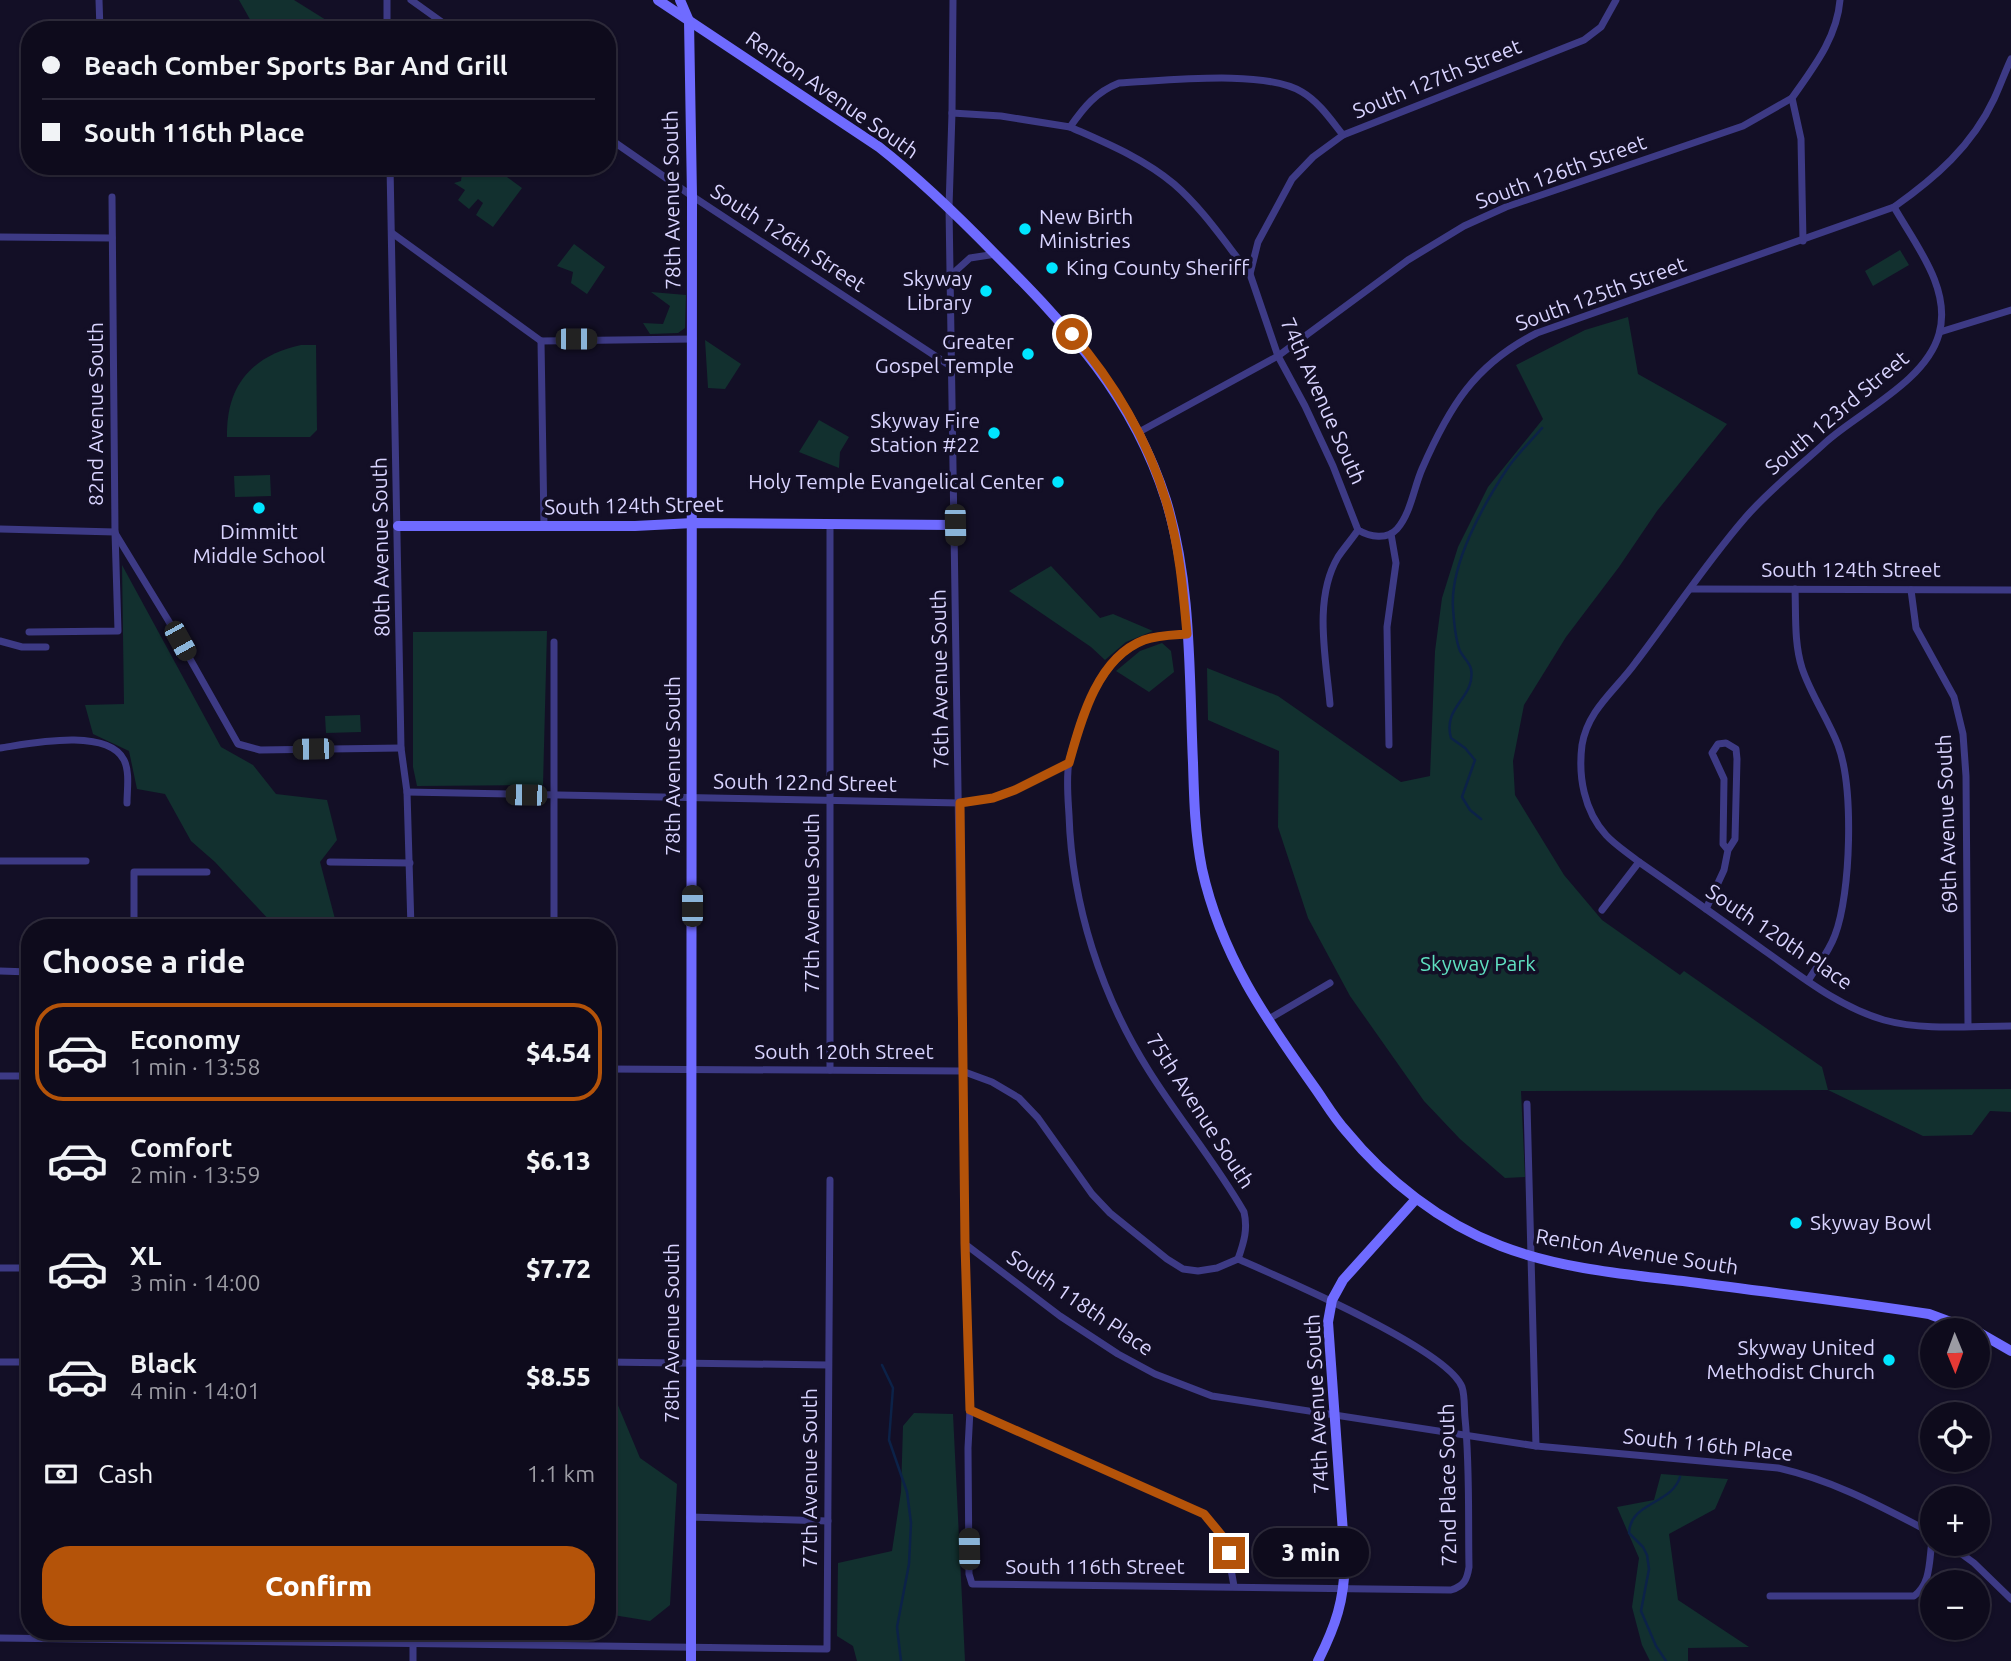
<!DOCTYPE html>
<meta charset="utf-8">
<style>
body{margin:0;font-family:Ubuntu,sans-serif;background:#171425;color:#f1f3f6;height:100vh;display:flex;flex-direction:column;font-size:26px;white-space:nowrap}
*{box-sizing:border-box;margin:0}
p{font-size:23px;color:#9b9ba3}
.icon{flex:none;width:38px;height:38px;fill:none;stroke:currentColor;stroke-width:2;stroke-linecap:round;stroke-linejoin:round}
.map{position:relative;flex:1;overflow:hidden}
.details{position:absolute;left:21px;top:919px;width:595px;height:721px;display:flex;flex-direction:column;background:#0e0b1c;border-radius:28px;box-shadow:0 2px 5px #0004,0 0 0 2px #2e2b3b}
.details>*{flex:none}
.guide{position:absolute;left:21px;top:21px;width:595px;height:154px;border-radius:28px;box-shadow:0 2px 5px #0004,0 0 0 2px #2e2b3b;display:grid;align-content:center;height:154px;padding:0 21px;background:#0e0b1c}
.needle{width:46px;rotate:179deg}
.tools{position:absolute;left:1920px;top:1318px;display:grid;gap:14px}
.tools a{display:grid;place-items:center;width:70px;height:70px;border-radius:50%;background:#0e0b1c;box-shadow:0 2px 5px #0004,0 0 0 2px #2e2b3b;font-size:35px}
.end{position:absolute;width:32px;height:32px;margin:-16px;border:9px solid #b45309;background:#fff;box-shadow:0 0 0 4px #fff}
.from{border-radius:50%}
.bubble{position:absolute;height:49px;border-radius:24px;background:#0e0b1c;box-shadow:0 2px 5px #0004,0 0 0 2px #2e2b3b;font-size:23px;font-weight:800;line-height:49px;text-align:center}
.car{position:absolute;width:21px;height:42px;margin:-21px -10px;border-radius:9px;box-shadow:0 0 5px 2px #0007;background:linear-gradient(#222 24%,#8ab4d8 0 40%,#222 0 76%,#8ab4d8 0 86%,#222 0)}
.guide b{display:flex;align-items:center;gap:24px;height:66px;font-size:26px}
.guide b+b{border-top:2px solid #2e2b3b}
.guide i{width:18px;height:18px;background:#f1f3f6}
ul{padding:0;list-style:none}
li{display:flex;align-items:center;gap:21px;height:98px;margin:0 14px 10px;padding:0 7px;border:4px solid transparent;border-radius:28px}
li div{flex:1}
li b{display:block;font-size:26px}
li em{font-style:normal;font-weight:800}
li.on{border-color:#b45309}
li>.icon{width:63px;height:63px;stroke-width:1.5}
h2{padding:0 21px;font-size:32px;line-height:84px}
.pay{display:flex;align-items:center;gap:18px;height:77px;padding:0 21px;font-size:26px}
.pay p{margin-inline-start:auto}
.button{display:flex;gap:14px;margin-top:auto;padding:14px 21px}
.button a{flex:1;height:80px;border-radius:28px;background:#b45309;color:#fff;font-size:28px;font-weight:800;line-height:80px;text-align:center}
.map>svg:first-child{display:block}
.green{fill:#12302f}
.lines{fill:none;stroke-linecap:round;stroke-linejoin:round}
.stream{stroke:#0c2248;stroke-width:2.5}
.street{stroke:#3d3a85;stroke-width:7}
.secondary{stroke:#6f6bff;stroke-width:10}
.route{stroke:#b45309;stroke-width:9}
.poi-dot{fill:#00e5ff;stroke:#130f26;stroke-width:2.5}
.labels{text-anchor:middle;stroke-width:7;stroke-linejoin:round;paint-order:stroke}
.street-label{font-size:21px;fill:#d9d4ff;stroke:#130f26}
.poi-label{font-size:21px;fill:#d9d4ff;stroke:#130f26;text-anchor:end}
.park-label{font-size:21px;fill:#5fe0c0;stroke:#130f26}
</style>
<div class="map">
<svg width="2011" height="1661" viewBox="0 0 2011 1661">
<rect width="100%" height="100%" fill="#130f26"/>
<g class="green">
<polygon points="239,0 294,0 342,30 256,30"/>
<polygon points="463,166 492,166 522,188 493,227 476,215 483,203 478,199 469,209 458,200 465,190 454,183 461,181"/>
<polygon points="574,244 605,267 587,294 571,283 573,272 557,266"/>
<polygon points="1900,250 1909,265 1873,286 1865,271"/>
<polygon points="651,292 686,295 685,328 678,333 650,334 643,323 663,324 670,306"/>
<polygon points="1628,317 1638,374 1727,424 1657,511 1619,567 1566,637 1524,705 1513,761 1515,795 1564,875 1602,920 1680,975 1684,971 1822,1067 1828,1090 2011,1089 2011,1112 1990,1111 1972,1135 1923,1136 1828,1090 1521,1091 1525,1177 1505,1178 1460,1139 1424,1101 1350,996 1308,918 1278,827 1279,751 1208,720 1207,668 1278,696 1401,782 1430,776 1435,651 1442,598 1458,547 1488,487 1543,419 1516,365 1585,330"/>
<polygon points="705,340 741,364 725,389 708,388"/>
<path d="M301,345h15l1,85 -7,7h-83c-1,-51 24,-81 74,-92z"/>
<polygon points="819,420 849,437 840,452 839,468 799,452"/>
<polygon points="270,475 271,496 235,497 234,476"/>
<polygon points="122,565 221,747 253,765 276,794 327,800 337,840 320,862 335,919 359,927 274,927 272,923 215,862 191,841 165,794 137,789 129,751 93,734 85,705 124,704"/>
<polygon points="1051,566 1100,618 1113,614 1153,631 1126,642 1105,660 1091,647 1009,591"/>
<polygon points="547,631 543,785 417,786 413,767 413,632"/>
<polygon points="1162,643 1171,651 1174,672 1149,692 1116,671 1140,651"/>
<polygon points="360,715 361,732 326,733 325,716"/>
<polygon points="607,1379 640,1458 677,1484 670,1605 650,1621 607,1614"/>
<polygon points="914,1413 953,1414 965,1661 857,1661 853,1646 837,1636 838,1563 892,1551 901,1492 903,1426"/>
<polygon points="1661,1474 1728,1479 1715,1509 1669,1534 1678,1600 1749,1647 1688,1648 1688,1661 1650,1661 1642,1645 1632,1607 1639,1558 1617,1507 1654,1500"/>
</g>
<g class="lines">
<g class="stream">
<path d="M1481,819l-11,-9 -8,-13 13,-37 -10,-12 -14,-10c-9,-32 25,-40 20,-69 -1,-6 -8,-12 -11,-18 -5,-12 -6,-29 -7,-43 -3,-44 30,-103 54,-139 10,-15 24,-28 35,-41"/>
<polyline points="882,1365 893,1388 889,1440 907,1492 911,1523 909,1564 897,1627 901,1661"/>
<path d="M1666,1661l-10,-15 -15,-35 8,-42 -2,-14 -4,-8 -14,-14c1,-31 43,-29 51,-56"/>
</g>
<g class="street">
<polyline points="99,0 100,30"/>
<polyline points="387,0 387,30"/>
<polyline points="411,0 453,30"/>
<path d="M952,113l49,3 69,11c14,-20 26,-35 49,-44 46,-2 145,-14 183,9 17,10 29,28 41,43l241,-95 17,-13 15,-27"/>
<path d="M1070,127c36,16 73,31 104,57 29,25 52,60 76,90"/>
<path d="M1343,135l-30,22 -21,22 -34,63 -8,32 28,82 27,50 28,60 25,64c12,7 29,10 39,-1 14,-16 17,-42 25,-60 27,-62 53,-105 115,-136l357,-126c41,-29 78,-61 100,-108 6,-13 11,-27 17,-40"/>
<polyline points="607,137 692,196 952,367"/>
<polyline points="390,166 401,748 407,792 411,928"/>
<polyline points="392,233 541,341 693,339"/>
<polyline points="0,237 112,238"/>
<path d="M1803,241l-2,-102 -9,-41c21,-30 45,-60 48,-98"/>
<polyline points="950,276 970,258 996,254"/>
<polyline points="1940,332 2011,310"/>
<polyline points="541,341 544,526"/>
<polyline points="1139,432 1278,356 1408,260 1464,226 1506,207 1743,126 1792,98"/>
<polyline points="0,529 115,532"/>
<polyline points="115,533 168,620 238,744 260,750 401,748"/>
<polyline points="1691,589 2011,590"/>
<path d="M1795,589c1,26 -1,54 7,79 9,27 26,51 36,77 16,43 13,148 -3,190 -6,17 -18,31 -27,46"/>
<polyline points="1911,590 1916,628 1954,697 1963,734 1966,776 1968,1026"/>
<polyline points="29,632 118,631 115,532 112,197"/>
<path d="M1187,634c-15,1 -32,1 -47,8 -30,14 -48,49 -59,79 -4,13 -9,27 -12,41 -3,16 -1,36 0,53 3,90 32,180 80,256 30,48 67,92 95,141 4,17 0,30 -6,47"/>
<polyline points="0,641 22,647 46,647"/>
<path d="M1330,704c-4,-46 -17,-105 8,-147 6,-9 14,-18 20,-27"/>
<polyline points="1389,745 1387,627 1396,563 1391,534"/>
<path d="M0,748c28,-4 107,-21 124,12 6,12 3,30 3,43"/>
<polyline points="407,792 960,803 993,798 1015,790 1069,763"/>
<polyline points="0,861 86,861"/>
<polyline points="330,862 410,863"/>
<path d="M1639,862c-11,-9 -24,-17 -33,-27 -22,-24 -28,-59 -24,-90 6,-36 34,-55 54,-83 36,-47 70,-99 109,-144 24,-28 54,-51 81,-76 35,-31 100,-61 113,-108 13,-45 -24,-90 -45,-127"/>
<polyline points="1706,909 1724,870 1728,850 1735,839 1737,759 1736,749 1726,743 1718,744 1712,753 1724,779 1723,844 1728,850"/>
<path d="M1602,910l37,-48c42,29 84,59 126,89 37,26 74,56 119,69 40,11 86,6 127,6"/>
<polyline points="134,928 134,872 207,872"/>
<polyline points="554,928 554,642"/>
<polyline points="0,971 30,972"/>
<polyline points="1267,1020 1330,983"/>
<path d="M607,1069l355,2 30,11 27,16 19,20 54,76 18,19 57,46 16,10 15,2 19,-3 21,-9c41,18 210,90 224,128 3,9 2,21 3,31 5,49 3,100 4,149 -2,13 -5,19 -18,23l-479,-6 -3,-10 -1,-126 2,-38 -5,-166 -16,-1037 3,-94 1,-113"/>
<polyline points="830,1070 830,526"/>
<polyline points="0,1076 30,1076"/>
<polyline points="1527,1104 1536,1446"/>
<path d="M965,1244l95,72 58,38 37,20 57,22 324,50 242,22c57,13 102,38 154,65"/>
<polyline points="0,1268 30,1268"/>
<polyline points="0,1362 30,1362"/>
<polyline points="607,1362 828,1365"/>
<path d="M970,1410l234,104c21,22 25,42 30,72"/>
<polyline points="690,1517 828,1521"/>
<polyline points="1948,1544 1974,1563 2011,1599"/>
<path d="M1770,1596h144c17,-12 15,-35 18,-55"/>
<polyline points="413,1631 413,1661"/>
<polyline points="0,1638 827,1649 830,1180"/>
</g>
<g class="secondary">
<path d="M658,0l221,147c42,33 80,70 117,108 74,74 137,142 170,245 26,84 23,176 27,263 1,36 2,71 9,106 19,86 63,149 113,219 10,14 19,30 31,43 40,49 95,92 155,115 57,22 121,28 182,35 82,11 164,20 246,33l43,16"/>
<polyline points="680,0 689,21 692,196 691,1661"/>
<polyline points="398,526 635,526 693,523 955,525"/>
<polyline points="1978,1332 2011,1351"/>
<path d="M1318,1661c18,-36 26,-60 27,-100l-17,-239 4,-22 11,-20 73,-81"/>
</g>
</g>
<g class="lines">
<path class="route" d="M1072,334c42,48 76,106 94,167 13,43 17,88 21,133 -14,1 -29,1 -43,6 -47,18 -63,80 -75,123l-54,27 -22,8 -33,5 5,441 5,166 234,104 19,23 6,16"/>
</g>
<g class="poi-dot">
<circle cx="1025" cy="229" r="7"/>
<circle cx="1052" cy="268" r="7"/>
<circle cx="986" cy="291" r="7"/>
<circle cx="1028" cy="354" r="7"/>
<circle cx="994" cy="433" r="7"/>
<circle cx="1058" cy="482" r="7"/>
<circle cx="259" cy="508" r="7"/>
<circle cx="1796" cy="1223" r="7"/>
<circle cx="1889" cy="1360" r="7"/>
</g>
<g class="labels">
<g class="street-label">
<text transform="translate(1437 79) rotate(-22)" y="7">South 127th Street</text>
<text transform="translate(832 95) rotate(35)" y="7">Renton Avenue South</text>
<text transform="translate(1561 172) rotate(-20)" y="7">South 126th Street</text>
<text transform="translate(672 200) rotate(-91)" y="7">78th Avenue South</text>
<text transform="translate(788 238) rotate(33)" y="7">South 126th Street</text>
<text transform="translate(1601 294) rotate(-20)" y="7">South 125th Street</text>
<text transform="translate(1323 401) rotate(66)" y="7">74th Avenue South</text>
<text transform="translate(1837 413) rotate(-40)" y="7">South 123rd Street</text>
<text transform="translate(96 414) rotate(-90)" y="7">82nd Avenue South</text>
<text transform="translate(634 506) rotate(-1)" y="7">South 124th Street</text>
<text transform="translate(381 547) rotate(-91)" y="7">80th Avenue South</text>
<text x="1851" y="577">South 124th Street</text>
<text transform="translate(940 679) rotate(-91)" y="7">76th Avenue South</text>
<text transform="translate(673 766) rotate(-90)" y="7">78th Avenue South</text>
<text transform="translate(805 783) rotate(1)" y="7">South 122nd Street</text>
<text transform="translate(1947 824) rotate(-92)" y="7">69th Avenue South</text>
<text transform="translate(812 903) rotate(-90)" y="7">77th Avenue South</text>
<text transform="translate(1779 937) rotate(34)" y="7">South 120th Place</text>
<text x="844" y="1059">South 120th Street</text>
<text transform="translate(1200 1111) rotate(57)" y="7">75th Avenue South</text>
<text transform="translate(1637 1252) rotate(9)" y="7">Renton Avenue South</text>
<text transform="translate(1080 1303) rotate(34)" y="7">South 118th Place</text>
<text transform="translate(672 1333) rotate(-90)" y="7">78th Avenue South</text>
<text transform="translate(1317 1404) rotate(-93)" y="7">74th Avenue South</text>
<text transform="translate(1708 1445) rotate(6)" y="7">South 116th Place</text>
<text transform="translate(810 1478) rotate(-90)" y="7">77th Avenue South</text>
<text transform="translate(1448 1485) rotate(-91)" y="7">72nd Place South</text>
<text x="1095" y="1574">South 116th Street</text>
</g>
<g class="poi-label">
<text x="1039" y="224" text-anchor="start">New Birth<tspan x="1039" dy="24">Ministries</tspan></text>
<text x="1066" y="275" text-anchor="start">King County Sheriff</text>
<text x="972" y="286">Skyway<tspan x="972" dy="24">Library</tspan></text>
<text x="1014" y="349">Greater<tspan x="1014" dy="24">Gospel Temple</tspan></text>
<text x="980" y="428">Skyway Fire<tspan x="980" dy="24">Station #22</tspan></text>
<text x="1044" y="489">Holy Temple Evangelical Center</text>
<text x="259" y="539" text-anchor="middle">Dimmitt<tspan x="259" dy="24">Middle School</tspan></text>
<text x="1810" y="1230" text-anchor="start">Skyway Bowl</text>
<text x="1875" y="1355">Skyway United<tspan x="1875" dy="24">Methodist Church</tspan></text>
</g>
<g class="park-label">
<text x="1478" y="971">Skyway Park</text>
</g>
</g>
</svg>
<div class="tools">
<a><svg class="needle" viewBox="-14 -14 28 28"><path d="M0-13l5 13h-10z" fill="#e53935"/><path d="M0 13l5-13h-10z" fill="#9b9ba3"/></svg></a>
<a><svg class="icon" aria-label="locate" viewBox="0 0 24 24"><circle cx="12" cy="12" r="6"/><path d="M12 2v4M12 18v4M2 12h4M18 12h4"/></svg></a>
<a>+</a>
<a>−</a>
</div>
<i class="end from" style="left:1072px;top:334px"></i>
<i class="end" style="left:1229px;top:1553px"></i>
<div class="bubble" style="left:1253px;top:1528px;width:116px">3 min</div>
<i class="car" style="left:576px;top:339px;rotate:90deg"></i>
<i class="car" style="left:955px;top:525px;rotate:179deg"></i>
<i class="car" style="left:180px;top:641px;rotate:151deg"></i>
<i class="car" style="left:313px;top:749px;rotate:269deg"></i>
<i class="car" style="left:526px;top:795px;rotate:271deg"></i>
<i class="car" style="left:692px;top:906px;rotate:0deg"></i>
<i class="car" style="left:969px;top:1549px;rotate:359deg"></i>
<div class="guide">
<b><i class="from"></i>Beach Comber Sports Bar And Grill</b>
<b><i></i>South 116th Place</b>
</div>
<section class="details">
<h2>Choose a ride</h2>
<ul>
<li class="on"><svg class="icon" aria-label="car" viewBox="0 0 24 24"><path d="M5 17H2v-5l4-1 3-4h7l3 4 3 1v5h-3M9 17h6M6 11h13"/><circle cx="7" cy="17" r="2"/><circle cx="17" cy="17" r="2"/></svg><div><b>Economy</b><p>1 min · 13:58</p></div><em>$4.54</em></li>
<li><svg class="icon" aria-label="car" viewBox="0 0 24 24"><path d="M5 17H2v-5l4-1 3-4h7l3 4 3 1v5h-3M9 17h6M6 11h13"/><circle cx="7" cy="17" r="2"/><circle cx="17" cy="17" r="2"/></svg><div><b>Comfort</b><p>2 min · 13:59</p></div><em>$6.13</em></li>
<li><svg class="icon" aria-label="car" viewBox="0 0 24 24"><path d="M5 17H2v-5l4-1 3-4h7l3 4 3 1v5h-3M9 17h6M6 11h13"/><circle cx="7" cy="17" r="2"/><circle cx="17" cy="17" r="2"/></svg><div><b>XL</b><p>3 min · 14:00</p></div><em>$7.72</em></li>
<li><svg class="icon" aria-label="car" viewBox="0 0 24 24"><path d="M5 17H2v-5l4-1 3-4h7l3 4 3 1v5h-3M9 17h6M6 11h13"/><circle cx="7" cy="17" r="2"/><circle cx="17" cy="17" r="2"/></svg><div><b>Black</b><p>4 min · 14:01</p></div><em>$8.55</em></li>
</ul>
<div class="pay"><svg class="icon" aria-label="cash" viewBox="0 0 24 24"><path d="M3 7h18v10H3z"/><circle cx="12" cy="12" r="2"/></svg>Cash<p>1.1 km</p></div>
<div class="button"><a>Confirm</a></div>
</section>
</div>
